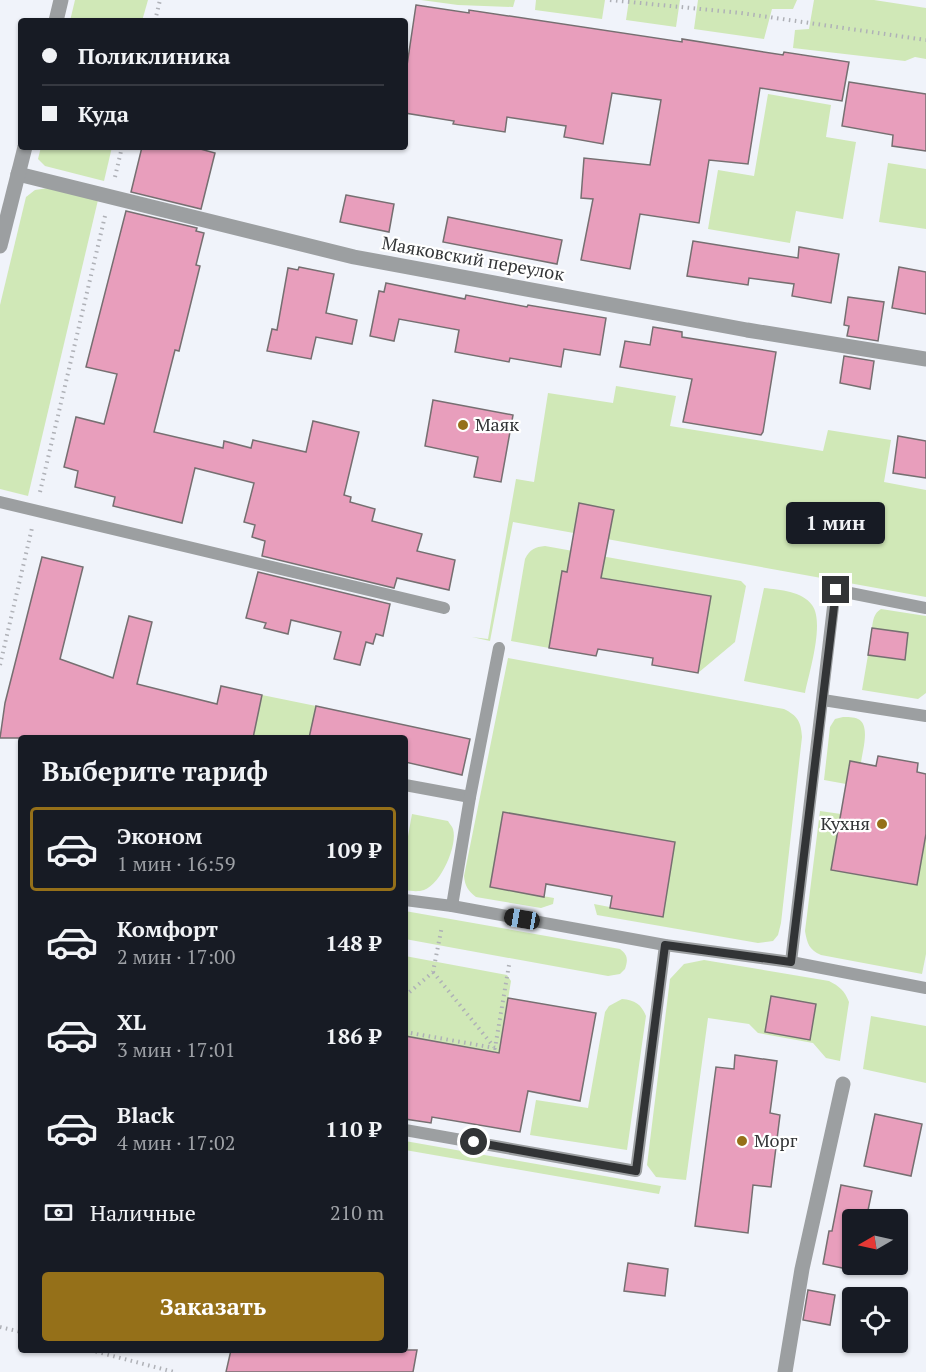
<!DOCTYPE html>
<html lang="ru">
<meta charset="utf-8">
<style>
body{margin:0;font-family:"PT Serif",serif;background:#242831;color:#f1f3f6;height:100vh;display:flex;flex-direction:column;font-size:22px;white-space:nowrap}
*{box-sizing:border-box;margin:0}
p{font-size:20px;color:#9ea1a6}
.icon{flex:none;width:33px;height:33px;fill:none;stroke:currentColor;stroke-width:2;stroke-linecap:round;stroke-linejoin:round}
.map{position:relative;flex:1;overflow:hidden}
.details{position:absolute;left:18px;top:735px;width:390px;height:618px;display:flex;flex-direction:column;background:#171b24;border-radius:6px;box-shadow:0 2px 4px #0004}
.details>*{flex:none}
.hud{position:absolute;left:18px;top:18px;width:390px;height:132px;border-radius:6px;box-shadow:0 2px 4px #0004;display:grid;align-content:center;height:132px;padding:0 24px;background:#171b24}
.needle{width:39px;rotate:261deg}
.tools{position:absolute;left:842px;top:1209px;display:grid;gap:12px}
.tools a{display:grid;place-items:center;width:66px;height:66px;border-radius:6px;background:#171b24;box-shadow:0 2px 4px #0004;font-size:30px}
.end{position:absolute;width:27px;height:27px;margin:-14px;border:8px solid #323436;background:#fff;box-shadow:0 0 0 3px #fff}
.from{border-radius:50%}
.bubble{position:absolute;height:42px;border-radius:6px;background:#171b24;box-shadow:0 2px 4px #0004;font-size:20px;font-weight:700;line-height:42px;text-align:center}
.car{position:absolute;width:18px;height:36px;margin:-18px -9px;border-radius:8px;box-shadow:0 0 4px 2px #0007;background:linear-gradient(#222 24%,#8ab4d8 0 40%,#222 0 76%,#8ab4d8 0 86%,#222 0)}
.hud b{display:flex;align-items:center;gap:21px;height:57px;font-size:22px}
.hud b+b{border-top:2px solid #363941}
.hud i{width:15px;height:15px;background:#f1f3f6}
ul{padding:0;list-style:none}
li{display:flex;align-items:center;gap:18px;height:84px;margin:0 12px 9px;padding:0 12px;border:3px solid transparent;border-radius:6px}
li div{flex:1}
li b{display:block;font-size:22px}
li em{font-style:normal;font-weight:700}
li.active{border-color:#957019}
li>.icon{width:54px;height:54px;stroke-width:1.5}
h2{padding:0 24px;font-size:27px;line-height:72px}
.pay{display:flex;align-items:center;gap:15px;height:66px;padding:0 24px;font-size:22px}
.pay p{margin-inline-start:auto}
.primary-button{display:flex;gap:12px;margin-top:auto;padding:12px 24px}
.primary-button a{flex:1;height:69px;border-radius:6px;background:#957019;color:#fff;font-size:24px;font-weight:700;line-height:69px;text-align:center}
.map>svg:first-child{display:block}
.green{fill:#d0e8b7}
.building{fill:#e89ebc;stroke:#766f71;stroke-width:1.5}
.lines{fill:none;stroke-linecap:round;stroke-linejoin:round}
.path{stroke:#afb1b7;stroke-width:4;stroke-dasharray:1.5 4.5;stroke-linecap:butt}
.service{stroke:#9c9fa1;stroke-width:12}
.minor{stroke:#9c9fa1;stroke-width:15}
.tertiary{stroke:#9c9fa1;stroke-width:15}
.route{stroke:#323436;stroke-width:8}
.poi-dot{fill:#957019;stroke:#fff;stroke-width:2}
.labels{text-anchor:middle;stroke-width:4.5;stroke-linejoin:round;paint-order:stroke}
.street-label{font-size:18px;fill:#323436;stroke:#fff}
.poi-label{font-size:18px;fill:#323436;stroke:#fff;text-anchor:start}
</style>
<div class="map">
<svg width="926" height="1372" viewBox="0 0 926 1372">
<rect width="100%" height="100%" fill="#f0f3fa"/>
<g class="green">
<polygon points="75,0 148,0 142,21 70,21"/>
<polygon points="421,0 515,0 513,7 458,5"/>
<polygon points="536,0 605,0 602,19 535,10"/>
<polygon points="629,0 680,0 676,27 626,20"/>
<polygon points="698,0 797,0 793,9 772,9 764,39 694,29"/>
<polygon points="814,0 874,0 926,8 926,59 915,57 905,61 793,48 795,30 809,29"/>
<polygon points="768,94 831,105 826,137 856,142 843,219 796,211 790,243 708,229 718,170 754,176"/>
<polygon points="41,147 112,147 104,181 45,166 38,159"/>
<polygon points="888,163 926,169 926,229 879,222"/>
<polygon points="48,188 98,200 28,496 0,489 0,305 26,197 35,190"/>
<polygon points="616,386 676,396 670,426 823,451 828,430 891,440 884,482 926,490 926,597 513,522 490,641 472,637 488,639 516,479 534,482 548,393 613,403"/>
<path d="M545,546l196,35 5,5 -11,56 -37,31 13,-77 -149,-25 -13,77 -38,-7 14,-82c5,-10 10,-12 20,-13z"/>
<path d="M764,588c16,2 38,3 48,17 13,17 -3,68 -7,88l-61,-12z"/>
<path d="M881,609l45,7v77l-8,6 -56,-9 6,-35 37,5 3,-27 -36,-5c1,-8 2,-15 9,-19z"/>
<path d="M508,658l276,51c14,7 17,13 18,28l-21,186 -3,12 -5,6 -15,2 -161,-28 -3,-11 68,13 13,-75 -172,-30 -13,75 64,11 -1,6 -12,4 -65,-11c-8,-6 -11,-11 -12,-21z"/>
<polygon points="262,695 316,706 309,738 253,738"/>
<path d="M843,717c4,0 11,0 15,2 13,6 4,33 3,44l-11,-2 -4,23 -22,-4 6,-53 5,-8z"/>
<path d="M820,811l21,3 -10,56 86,15 9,-51v120l-4,20 -101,-19c-12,-5 -14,-12 -16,-24z"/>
<path d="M412,814l36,7c1,2 4,5 5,8 5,16 -12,55 -29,61 -6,2 -13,1 -19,0v-37z"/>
<path d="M405,911l215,38c8,6 8,11 5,20l-5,5 -12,2 -203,-37z"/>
<polygon points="405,956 507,975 511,981 499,1053 405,1036"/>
<path d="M704,960l125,21c10,5 16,10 20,21l-9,59 -14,-3 -13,-15 -55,-10 -9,-9 -41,-6 -22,162 -30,-3 -9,-12 23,-186 14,-15z"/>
<path d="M622,999c13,1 19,5 24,17l-19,134 -97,-15 6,-35 52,8 17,-96 4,-6z"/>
<polygon points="871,1016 926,1026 926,1083 863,1069"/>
<polygon points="405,1141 661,1186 659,1194 405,1150"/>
</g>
<g class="building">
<polygon points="416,5 469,13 469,10 682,42 682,39 783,55 784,52 849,62 842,101 760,88 748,164 709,160 699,223 640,214 630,269 581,260 593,199 581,198 584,158 650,165 661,100 612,93 603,144 564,137 566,126 507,117 505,132 453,124 454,121 405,113 405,79"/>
<polygon points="849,82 926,94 926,151 892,146 893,135 842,126"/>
<polygon points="142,147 193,147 215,153 201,209 131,192"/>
<polygon points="346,195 394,204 389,232 340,222"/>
<polygon points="126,211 197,228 196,231 204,233 196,265 200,266 179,351 175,350 154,432 223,448 224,441 251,448 253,440 306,452 313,421 359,432 344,495 351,497 350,502 375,509 372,521 422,534 417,551 455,560 449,590 397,578 394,588 262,556 265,541 252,537 255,525 244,522 254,483 195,468 182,523 113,506 115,497 75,487 78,471 64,467 76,417 104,424 117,374 86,367"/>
<polygon points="448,217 562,240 557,264 443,242"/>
<polygon points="693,241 798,258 799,247 839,254 831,303 792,296 794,284 749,278 748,285 687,276"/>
<polygon points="299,267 334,274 326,313 357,320 352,344 316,337 311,359 267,351 272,329 277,330 288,268 298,270"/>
<polygon points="899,267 926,272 926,314 892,308"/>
<polygon points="386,283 465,299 466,295 527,307 528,305 606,318 600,355 564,349 561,367 510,358 509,362 455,352 459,330 399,319 394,341 370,336 379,291 384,292"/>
<polygon points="848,297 884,302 878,341 847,336 849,326 844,325"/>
<polygon points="653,327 682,332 682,337 776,352 763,432 761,435 683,422 692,379 620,367 625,341 650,345"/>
<polygon points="844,356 874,361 870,389 840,383"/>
<polygon points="433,400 513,415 501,482 474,477 478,457 425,446"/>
<polygon points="898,436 926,441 926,478 893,473"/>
<polygon points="579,503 614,510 601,578 711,596 698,673 652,665 653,658 598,649 596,656 549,648 562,571 567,572"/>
<polygon points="42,557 83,567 60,659 113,678 129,616 152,622 137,684 217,704 221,686 262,695 253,738 0,738 5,703"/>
<polygon points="258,572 390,604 383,636 376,634 373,644 366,642 360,665 334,659 341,632 291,620 288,634 264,628 266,623 246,618"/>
<polygon points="872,628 908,633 905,660 868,655"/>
<polygon points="316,706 470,739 462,775 405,762 405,738 309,738"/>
<polygon points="878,756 918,763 917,772 926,774 926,834 917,885 831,870 850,761 876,766"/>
<polygon points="503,812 675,842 663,917 610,908 612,896 546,884 544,897 490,887"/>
<polygon points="771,996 816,1004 810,1040 765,1032"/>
<polygon points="508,998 596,1013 580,1101 528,1091 520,1132 432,1117 431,1123 405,1119 405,1036 499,1053"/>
<polygon points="735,1055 777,1061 770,1113 780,1115 771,1187 753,1185 748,1233 695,1226 716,1067 734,1069"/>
<polygon points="875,1114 922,1124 911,1176 864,1166"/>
<polygon points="841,1185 872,1191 866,1220 852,1220 852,1270 823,1264 829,1231 832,1231"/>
<polygon points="628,1263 668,1269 665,1296 624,1291"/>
<polygon points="808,1290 835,1295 830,1325 803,1320"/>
<polygon points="231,1350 417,1350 413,1372 226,1372"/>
</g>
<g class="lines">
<g class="path">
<polyline points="610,0 741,13 926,40"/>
<polyline points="155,21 160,0"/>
<polyline points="115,177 122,147"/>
<polyline points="40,492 105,216"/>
<polyline points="0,665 32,528"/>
<polyline points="433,972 494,1047"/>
<polyline points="405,996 433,972 442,926"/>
<polyline points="405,1032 495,1048 509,965"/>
<polyline points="0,1327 21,1332"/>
<polyline points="90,1350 174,1372"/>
</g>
<g class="service">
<polyline points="0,502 444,608"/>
<polyline points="823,700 926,716"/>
<polyline points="405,785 470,797"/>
<polyline points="405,900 452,906 665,945 791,962 926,988"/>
<polyline points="452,906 470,797 499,648"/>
<polyline points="791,962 835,590 926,608"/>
<polyline points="405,1130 636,1171 665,945"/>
</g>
<g class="minor">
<polyline points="18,174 354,257 747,330 926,359"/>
<polyline points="785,1372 802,1269 843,1084"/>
</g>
<g class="tertiary">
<polyline points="56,21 61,0"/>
<polyline points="0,246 25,147"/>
</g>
</g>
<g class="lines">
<polyline class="route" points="474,1142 636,1171 665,945 791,962 836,590"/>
</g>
<g class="poi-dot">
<circle cx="463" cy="425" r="6"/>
<circle cx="882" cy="824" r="6"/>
<circle cx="742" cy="1141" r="6"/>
</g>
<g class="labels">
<g class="street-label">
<text transform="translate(473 259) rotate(10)" y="6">Маяковский переулок</text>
</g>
<g class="poi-label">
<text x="475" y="431">Маяк</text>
<text x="870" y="830" text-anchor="end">Кухня</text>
<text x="754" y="1147">Морг</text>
</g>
</g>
</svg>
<div class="tools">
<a><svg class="needle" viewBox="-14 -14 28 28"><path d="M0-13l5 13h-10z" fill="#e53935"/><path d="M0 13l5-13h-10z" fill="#9ea1a6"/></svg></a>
<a><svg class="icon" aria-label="locate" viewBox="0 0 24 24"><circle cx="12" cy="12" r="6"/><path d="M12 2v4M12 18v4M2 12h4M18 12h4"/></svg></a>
</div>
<i class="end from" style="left:474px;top:1142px"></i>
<i class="end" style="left:836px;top:590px"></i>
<div class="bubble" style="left:786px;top:502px;width:99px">1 мин</div>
<i class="car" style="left:522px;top:919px;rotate:280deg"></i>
<div class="hud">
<b><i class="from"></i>Поликлиника</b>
<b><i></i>Куда</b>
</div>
<section class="details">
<h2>Выберите тариф</h2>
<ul>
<li class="active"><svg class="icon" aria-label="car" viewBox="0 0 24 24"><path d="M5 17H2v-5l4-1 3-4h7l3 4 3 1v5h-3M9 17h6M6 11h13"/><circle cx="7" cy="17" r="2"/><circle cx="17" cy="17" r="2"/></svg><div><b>Эконом</b><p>1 мин · 16:59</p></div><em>109 ₽</em></li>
<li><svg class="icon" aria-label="car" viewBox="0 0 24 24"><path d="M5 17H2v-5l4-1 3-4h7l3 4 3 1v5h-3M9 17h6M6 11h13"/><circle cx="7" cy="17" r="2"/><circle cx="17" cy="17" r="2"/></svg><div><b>Комфорт</b><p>2 мин · 17:00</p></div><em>148 ₽</em></li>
<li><svg class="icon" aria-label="car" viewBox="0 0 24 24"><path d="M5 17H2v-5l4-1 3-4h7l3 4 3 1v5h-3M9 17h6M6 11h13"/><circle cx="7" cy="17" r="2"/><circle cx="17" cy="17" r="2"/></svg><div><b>XL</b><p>3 мин · 17:01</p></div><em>186 ₽</em></li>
<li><svg class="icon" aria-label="car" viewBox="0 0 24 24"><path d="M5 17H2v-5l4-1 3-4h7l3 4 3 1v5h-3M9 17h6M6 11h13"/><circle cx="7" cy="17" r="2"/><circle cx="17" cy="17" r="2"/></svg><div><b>Black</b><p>4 мин · 17:02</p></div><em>110 ₽</em></li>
</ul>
<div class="pay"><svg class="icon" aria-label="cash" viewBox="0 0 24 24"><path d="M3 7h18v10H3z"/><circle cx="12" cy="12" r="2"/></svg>Наличные<p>210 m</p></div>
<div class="primary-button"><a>Заказать</a></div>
</section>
</div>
